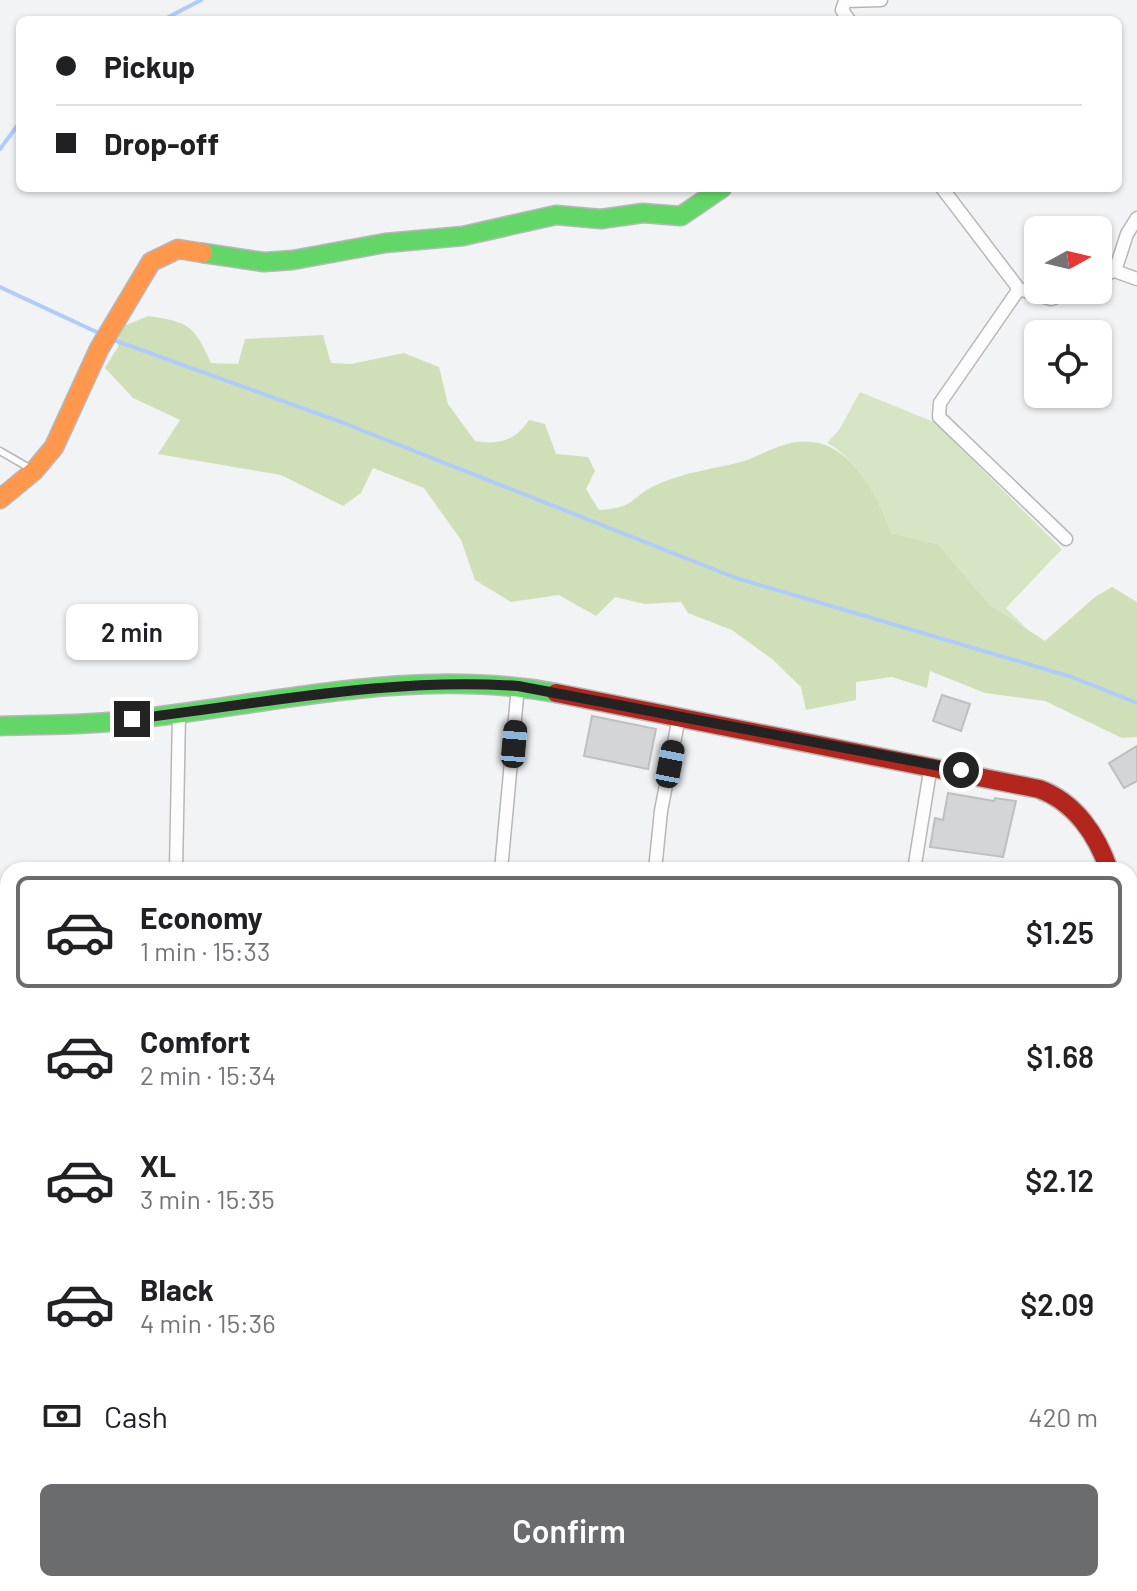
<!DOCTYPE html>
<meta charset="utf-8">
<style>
body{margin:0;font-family:Barlow,sans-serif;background:#f6f6f6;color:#202124;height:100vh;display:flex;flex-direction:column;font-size:30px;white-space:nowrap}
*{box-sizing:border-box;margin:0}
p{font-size:26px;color:#757577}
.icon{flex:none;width:44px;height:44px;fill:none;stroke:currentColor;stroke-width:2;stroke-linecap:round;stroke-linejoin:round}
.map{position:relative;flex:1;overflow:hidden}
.sheet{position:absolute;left:0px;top:862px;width:1138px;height:730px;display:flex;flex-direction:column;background:#fff;border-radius:24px 24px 0 0;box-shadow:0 2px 6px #0004}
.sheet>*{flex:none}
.guide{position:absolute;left:16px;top:16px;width:1106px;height:176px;border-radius:12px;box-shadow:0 2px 6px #0004;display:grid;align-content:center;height:176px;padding:0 40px;background:#fff}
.needle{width:52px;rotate:82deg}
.tools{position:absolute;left:1024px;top:216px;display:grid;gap:16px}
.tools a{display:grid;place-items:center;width:88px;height:88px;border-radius:12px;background:#fff;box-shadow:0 2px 6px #0004;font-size:40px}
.end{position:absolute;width:36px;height:36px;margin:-18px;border:10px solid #232324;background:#fff;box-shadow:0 0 0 4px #fff}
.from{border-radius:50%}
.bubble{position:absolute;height:56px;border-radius:12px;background:#fff;box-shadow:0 2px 6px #0004;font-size:26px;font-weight:600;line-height:56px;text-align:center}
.car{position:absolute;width:24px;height:48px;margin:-24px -12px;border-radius:10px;box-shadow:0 0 6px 2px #0007;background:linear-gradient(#222 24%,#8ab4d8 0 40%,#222 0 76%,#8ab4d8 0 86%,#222 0)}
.guide b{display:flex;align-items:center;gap:28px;height:76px;font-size:30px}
.guide b+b{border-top:2px solid #e0e0e0}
.guide i{width:20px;height:20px;background:#202124}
ul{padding:14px 0 0;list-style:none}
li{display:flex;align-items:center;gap:24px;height:112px;margin:0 16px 12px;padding:0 24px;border:4px solid transparent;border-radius:12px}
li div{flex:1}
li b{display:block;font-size:30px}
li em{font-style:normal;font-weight:600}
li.selected{border-color:#6b6c6d}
li>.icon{width:72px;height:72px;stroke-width:1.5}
.pay{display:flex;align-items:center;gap:20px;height:88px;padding:0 40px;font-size:30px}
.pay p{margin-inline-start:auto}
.button{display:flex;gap:16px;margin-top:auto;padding:16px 40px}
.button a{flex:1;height:92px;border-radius:12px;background:#6b6c6d;color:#fff;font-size:32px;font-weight:600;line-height:92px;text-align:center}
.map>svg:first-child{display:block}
.green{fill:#d6e6c5}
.forest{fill:#cfe0b8}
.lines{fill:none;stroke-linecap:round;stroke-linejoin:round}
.stream{stroke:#afccfb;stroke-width:4}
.building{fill:#d4d5d6;stroke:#bebfc1;stroke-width:2}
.lane-casing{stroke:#b7b7b9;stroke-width:9}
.street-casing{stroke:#b7b7b9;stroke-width:15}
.fast-casing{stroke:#b7b7b9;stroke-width:21}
.slow-casing{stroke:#b7b7b9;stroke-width:21}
.jam-casing{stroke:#b7b7b9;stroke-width:21}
.lane{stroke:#fdfdfe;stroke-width:6}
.street{stroke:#fdfdfe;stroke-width:12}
.fast{stroke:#63d668;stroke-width:18}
.slow{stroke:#ff974d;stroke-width:18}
.jam{stroke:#b3261e;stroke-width:18}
.route{stroke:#232324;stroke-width:10}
</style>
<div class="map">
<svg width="1137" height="1591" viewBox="0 0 1137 1591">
<rect width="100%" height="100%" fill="#f2f3f5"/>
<path class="green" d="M860,392l74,30 128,127 -56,59 22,22 -38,-25 -52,-61 -47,-11c-12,-32 -33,-74 -64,-90l12,-13z"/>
<path class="forest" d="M148,316c41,6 46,9 63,47l27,1 7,-25 78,-4 8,28 20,1 53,-11 35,14 9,37 27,37c24,4 40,0 54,-21l16,4 11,30 32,3 7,14 -9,18 13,21c38,-2 30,-13 59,-26 28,-12 55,-15 83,-22 16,-5 30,-14 46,-18 57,-15 87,43 104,89l47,11 52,61 55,36 50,-44 17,-10 25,15v135l-15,1 -77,-37 -60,-8 -55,-22 -3,17 -35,-11 -36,5v18l-50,10 -5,-23 -29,-28 -40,-29 -44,-17 -7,-11 -36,2 -30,-7 -19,19 -37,-21 -48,7 -36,-22 -14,-40 -37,-52 -51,-20 -12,25 -18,13 -62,-31 -123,-21 22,-34 -47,-22 -28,-30 13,-21 1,-19z"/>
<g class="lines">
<g class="stream">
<polyline points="163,20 201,0"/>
<polyline points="0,149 20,122"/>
<polyline points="0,287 103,335"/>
<polyline points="111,339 341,422 736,578 1072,677 1137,703"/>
</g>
</g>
<g class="building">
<polygon points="942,695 970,704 961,731 933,721"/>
<polygon points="592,716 656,729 648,769 584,756"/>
<polygon points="1137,746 1137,781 1124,788 1109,763"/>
<polygon points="948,793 994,801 995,798 1016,801 1003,857 930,847 935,818 943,820"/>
</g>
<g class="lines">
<g class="lane-casing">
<polyline id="lane" points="0,451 31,469"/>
</g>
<g class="street-casing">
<g id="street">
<polyline points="849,20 842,10 845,1 881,0"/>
<polyline points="942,188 1019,289 1051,299 1076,290"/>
<polyline points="1115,271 1127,234 1137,218"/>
<polyline points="1098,276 1115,271 1137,279"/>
<polyline points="1019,289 940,403 939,417 1066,539"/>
<polyline points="176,870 179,714"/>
<polyline points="501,870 518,686"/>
<polyline points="655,870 661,811 679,717"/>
<polyline points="914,870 931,765"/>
<polyline points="1130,964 1135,998 1134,1054"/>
<polyline points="0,1010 8,1009"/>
<polyline points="1130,1222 1137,1222"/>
<polyline points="0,1295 8,1294"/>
<polyline points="1130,1565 1137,1565"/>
<polyline points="97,1584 97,1591"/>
<polyline points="447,1584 447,1591"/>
<polyline points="629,1584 630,1591"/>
<polyline points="792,1584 792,1591"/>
<polyline points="271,1591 271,1584"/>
</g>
</g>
<g class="fast-casing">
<g id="fast">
<polyline points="203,253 264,262 293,260 385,243 463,236 556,215 601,219 643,213 681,216 722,188"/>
<path d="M0,726c36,-1 73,-1 109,-4 149,-14 298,-57 447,-29"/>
</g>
</g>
<g class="slow-casing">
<polyline id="slow" points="0,499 34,471 54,447 99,349 151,262 178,249 203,253"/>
</g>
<g class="jam-casing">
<path id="jam" d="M556,693l483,96c36,13 58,46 70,81"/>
</g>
<use href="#lane" class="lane"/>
<use href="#street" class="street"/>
<use href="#fast" class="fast"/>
<use href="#slow" class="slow"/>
<use href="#jam" class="jam"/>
</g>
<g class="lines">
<path class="route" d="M132,719c129,-15 256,-42 386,-33l443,84"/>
</g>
</svg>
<div class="tools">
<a><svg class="needle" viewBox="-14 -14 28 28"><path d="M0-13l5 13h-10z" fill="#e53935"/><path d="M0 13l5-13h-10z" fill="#757577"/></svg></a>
<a><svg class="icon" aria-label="locate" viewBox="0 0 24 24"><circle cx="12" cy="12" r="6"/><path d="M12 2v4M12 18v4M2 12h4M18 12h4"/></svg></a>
</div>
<i class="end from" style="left:961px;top:770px"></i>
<i class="end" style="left:132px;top:719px"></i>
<div class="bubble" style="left:66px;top:604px;width:132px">2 min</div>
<i class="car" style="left:514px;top:744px;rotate:5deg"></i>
<i class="car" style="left:670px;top:764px;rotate:11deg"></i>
<div class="guide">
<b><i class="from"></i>Pickup</b>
<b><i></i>Drop-off</b>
</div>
<section class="sheet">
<ul>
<li class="selected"><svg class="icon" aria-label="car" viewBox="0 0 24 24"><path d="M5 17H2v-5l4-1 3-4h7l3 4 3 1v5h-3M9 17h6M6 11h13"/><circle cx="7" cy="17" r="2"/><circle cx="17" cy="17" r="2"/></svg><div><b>Economy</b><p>1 min · 15:33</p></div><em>$1.25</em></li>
<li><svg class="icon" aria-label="car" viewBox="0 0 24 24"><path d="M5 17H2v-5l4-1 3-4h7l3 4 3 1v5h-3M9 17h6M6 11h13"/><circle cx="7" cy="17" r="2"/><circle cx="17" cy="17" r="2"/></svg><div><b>Comfort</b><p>2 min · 15:34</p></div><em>$1.68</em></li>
<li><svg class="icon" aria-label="car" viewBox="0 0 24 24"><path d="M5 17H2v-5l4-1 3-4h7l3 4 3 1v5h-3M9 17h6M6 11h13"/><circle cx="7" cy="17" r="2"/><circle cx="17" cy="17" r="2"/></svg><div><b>XL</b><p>3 min · 15:35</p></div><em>$2.12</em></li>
<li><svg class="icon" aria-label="car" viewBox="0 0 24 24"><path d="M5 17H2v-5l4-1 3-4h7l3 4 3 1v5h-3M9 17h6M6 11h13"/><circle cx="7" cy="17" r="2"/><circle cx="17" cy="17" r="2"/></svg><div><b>Black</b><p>4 min · 15:36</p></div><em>$2.09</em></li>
</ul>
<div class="pay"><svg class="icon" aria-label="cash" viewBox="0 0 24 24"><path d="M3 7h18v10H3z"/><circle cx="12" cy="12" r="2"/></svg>Cash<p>420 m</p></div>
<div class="button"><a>Confirm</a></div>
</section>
</div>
